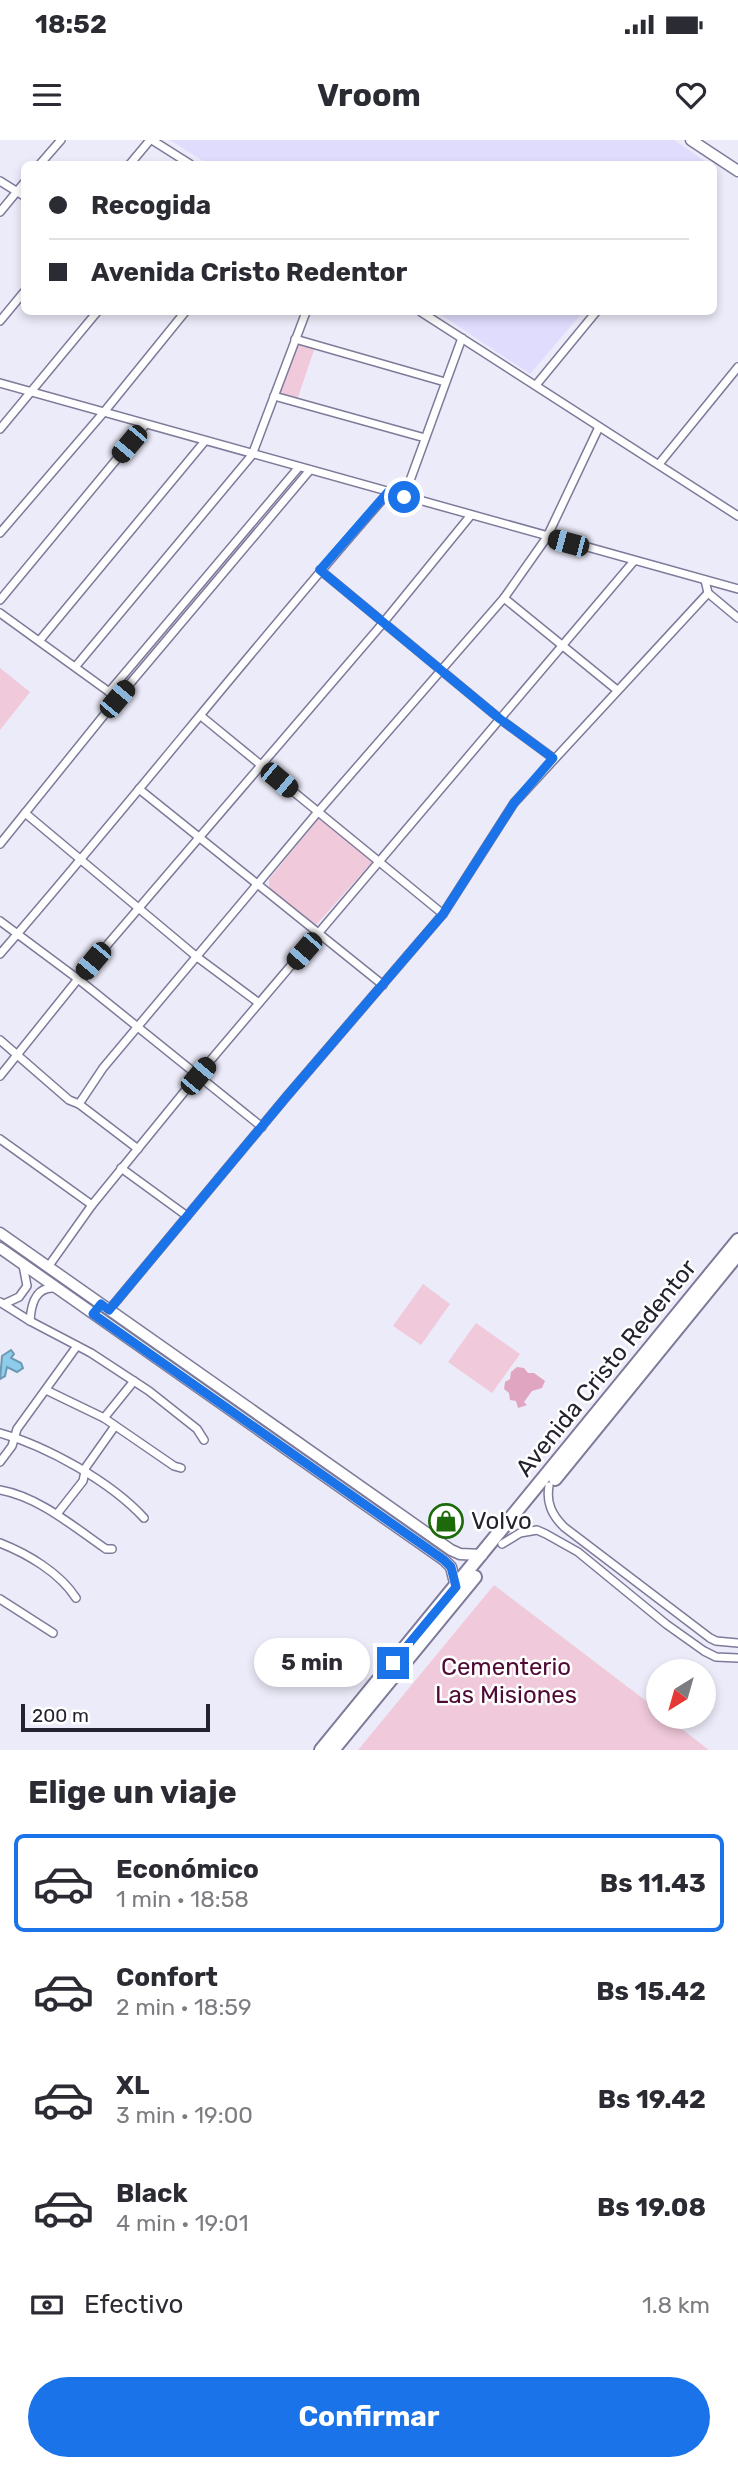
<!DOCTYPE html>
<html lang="es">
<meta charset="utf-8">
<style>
body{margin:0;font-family:Rubik,sans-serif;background:#f7f7f7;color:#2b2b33;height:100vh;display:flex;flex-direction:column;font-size:26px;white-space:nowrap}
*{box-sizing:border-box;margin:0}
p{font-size:23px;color:#7c7c81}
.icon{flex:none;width:38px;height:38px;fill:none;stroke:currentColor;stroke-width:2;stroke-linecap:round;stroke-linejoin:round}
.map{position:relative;height:1610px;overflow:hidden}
.panel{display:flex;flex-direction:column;background:#fff;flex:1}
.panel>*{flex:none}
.top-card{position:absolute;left:21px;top:21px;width:696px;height:154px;border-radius:10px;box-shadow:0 4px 10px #0003;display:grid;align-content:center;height:154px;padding:0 28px;background:#fff}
.needle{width:46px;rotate:217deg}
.tools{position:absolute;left:646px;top:1519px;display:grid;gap:14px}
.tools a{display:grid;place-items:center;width:70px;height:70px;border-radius:50%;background:#fff;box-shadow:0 4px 10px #0003;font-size:35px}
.scale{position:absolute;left:21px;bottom:18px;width:189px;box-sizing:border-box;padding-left:7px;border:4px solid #23222f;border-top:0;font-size:19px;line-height:24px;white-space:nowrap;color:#23222f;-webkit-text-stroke:5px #fff;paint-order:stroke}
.end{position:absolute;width:32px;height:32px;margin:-16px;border:9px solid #1a73e8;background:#fff;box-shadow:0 0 0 4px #fff}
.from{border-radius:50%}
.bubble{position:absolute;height:49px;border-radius:24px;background:#fff;box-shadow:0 4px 10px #0003;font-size:23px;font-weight:700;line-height:49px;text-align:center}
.car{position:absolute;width:21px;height:42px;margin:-21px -10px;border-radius:9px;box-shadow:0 0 5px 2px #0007;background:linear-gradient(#222 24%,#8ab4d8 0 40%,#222 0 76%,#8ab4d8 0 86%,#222 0)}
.top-card b{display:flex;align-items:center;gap:24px;height:66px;font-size:26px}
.top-card b+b{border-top:2px solid #e1e1e2}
.top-card i{width:18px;height:18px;background:#2b2b33}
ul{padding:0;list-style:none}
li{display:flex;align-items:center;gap:21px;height:98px;margin:0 14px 10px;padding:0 14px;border:4px solid transparent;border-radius:10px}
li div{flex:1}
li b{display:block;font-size:26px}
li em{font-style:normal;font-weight:700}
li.selected{border-color:#1a73e8}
li>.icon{width:63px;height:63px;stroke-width:1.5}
h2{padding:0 28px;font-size:32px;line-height:84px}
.pay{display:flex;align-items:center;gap:18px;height:77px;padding:0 28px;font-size:26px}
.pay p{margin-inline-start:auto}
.cta{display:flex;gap:14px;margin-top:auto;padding:14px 28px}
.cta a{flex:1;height:80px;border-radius:42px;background:#1a73e8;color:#fff;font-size:28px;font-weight:700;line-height:80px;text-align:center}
.status{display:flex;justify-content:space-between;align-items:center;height:49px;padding:0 35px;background:#fff;direction:ltr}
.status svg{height:19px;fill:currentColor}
header{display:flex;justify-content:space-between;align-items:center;height:91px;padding:0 28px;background:#fff;font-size:32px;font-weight:700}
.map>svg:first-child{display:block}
.built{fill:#dfdcfd}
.green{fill:#f0c9db}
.forest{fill:#e0a5c1}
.water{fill:#8dcceb;stroke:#6d99b3;stroke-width:2}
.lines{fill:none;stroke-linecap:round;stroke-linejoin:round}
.street-casing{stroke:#7d7a9a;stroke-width:10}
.secondary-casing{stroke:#7d7a9a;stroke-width:13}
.highway-casing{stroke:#7d7a9a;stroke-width:16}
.street{stroke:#fff;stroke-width:7}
.secondary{stroke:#fff;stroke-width:10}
.highway{stroke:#fff;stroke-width:12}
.route{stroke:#1a73e8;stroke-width:9}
.labels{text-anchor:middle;stroke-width:5;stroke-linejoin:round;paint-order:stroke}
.street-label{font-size:24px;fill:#23222f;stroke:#fff}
.poi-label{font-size:24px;fill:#23222f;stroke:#fff;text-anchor:start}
.park-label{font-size:24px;fill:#4f0b34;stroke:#fff}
</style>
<div class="status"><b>18:52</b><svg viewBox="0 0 49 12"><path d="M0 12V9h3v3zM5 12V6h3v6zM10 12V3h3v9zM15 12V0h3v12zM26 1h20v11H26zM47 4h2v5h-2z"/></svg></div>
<header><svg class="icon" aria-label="menu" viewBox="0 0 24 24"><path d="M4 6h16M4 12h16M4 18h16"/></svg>Vroom<svg class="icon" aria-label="heart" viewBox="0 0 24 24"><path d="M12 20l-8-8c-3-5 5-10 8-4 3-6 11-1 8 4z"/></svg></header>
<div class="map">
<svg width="738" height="1610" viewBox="0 0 738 1610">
<rect width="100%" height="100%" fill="#ecebf9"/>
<g class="built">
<polygon points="170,0 674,0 706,22 704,24 208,24"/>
<polygon points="437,172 583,172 530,234"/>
</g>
<g class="green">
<polygon points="297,203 315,207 297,260 278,251"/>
<polygon points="0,528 30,552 0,590"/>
<polygon points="320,677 373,721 316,785 269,749 269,739"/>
<polygon points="423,1144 450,1164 421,1205 393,1186"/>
<polygon points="476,1183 520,1214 492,1253 448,1222"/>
<polygon points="494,1445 658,1570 658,1577 666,1577 709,1610 358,1610"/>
</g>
<polygon class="forest" points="517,1227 524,1228 528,1233 534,1233 545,1241 542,1248 532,1251 524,1262 527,1265 518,1268 516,1261 510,1260 509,1253 504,1249 505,1242 510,1239 511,1232"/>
<polygon class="water" points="11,1210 14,1214 11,1218 21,1223 23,1228 17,1232 7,1227 5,1236 0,1239 2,1216"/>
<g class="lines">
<g class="street-casing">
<g id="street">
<polyline points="152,0 190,24"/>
<polyline points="40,24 61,0"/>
<polyline points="130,24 150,0"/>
<polyline points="0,41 24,56"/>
<polyline points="0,72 24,43"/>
<polyline points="421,172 738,376"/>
<polyline points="0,181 24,152"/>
<polyline points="295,199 445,242"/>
<polyline points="0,243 738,449"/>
<polyline points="536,245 596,172"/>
<polyline points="274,256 425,298"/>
<polyline points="0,289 97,172"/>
<polyline points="659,324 738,227"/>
<polyline points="404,357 462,198"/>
<polyline points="0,393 104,272 185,172"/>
<polyline points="320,430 500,579 553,618"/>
<polyline points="705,440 708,453 738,478"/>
<polyline points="504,458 617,550"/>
<polyline points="0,460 145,285"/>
<polyline points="0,473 112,554"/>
<polyline points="40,500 205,301"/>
<polyline points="76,526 252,315 306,172"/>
<polyline points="109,552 299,327"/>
<polyline points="201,576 443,774"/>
<polyline points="139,649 383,845"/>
<polyline points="25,673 197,817 259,863"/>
<polyline points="0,704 117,559 310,330"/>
<polyline points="0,781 78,839 262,987"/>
<path d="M0,814c132,-152 256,-311 389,-462"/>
<polyline points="0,900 69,960 79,964 138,1009"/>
<polyline points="0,936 78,839 383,483 471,375"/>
<polyline points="79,964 103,928 317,673 504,458 547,397 599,287"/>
<polyline points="0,999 92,1065"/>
<polyline points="121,1028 187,1076"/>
<polyline points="48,1127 92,1065 193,941 634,421"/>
<polyline points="0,1162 30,1181 91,1213 149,1251 197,1289 204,1300"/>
<polyline points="4,1164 19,1157 27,1146 23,1125"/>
<polyline points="109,1170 287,956 443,774 514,663 708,453"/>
<path d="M30,1181c1,-16 5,-34 24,-33"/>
<polyline points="46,1250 104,1278 174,1326 181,1328"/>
<polyline points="104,1278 134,1241"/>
<path d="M0,1293c47,13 111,49 144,85"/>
<polyline points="0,1322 12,1306 17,1289 77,1206"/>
<path d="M549,1346c-3,17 3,29 15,41l146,111 6,3 22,2"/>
<path d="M0,1350c39,7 74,37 106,59h6"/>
<polyline points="57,1374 83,1341 86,1327 115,1286"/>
<path d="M0,1403c28,11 60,30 76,55"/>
<polyline points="502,1404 520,1393 537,1390 546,1394 578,1412 666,1484 704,1511 716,1517 738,1518"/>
<polyline points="0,1459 53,1493"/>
</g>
</g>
<g class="secondary-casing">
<g id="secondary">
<polyline points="691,0 738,31"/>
<polyline points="0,1093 451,1410 460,1414 482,1415"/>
<polyline points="0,1108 444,1420 451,1427 456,1447"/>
</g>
</g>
<g class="highway-casing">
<g id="highway">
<polyline points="555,1339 738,1114"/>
<polyline points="321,1610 738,1100"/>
<polyline points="333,1610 475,1437"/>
</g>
</g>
<use href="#street" class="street"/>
<use href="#secondary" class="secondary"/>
<use href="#highway" class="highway"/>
</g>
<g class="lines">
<polyline class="route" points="393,1523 456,1447 451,1427 444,1420 93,1174 101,1164 109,1170 287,956 443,774 514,663 553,618 500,579 320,430 388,352 404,357"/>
</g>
<defs>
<g id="shop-ring" transform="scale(1.75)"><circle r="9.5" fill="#fff" stroke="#1c6a0a" stroke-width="1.5"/><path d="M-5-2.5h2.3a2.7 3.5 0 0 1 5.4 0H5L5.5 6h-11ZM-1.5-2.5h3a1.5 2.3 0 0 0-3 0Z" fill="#1c6a0a"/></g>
</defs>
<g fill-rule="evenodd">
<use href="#shop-ring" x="446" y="1381"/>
</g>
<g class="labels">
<g class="street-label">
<text transform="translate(606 1228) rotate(-51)" y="8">Avenida Cristo Redentor</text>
</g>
<g class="poi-label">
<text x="471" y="1389">Volvo</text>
</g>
<g class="park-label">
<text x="506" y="1535">Cementerio<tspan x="506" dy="28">Las Misiones</tspan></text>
</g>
</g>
</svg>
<div class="tools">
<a><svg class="needle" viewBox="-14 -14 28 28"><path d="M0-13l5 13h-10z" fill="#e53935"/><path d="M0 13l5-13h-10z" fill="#7c7c81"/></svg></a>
</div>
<div class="scale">200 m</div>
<i class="end from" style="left:404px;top:357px"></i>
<i class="end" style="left:393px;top:1523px"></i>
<div class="bubble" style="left:254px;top:1498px;width:116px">5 min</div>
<i class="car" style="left:129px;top:304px;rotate:220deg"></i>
<i class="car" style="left:568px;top:403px;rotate:285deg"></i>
<i class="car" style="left:117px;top:559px;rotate:40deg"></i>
<i class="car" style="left:279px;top:640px;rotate:130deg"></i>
<i class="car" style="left:304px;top:811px;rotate:221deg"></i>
<i class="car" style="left:93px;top:821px;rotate:220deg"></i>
<i class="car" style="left:198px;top:936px;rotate:40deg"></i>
<div class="top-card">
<b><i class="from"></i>Recogida</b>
<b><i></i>Avenida Cristo Redentor</b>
</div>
</div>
<section class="panel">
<h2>Elige un viaje</h2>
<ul>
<li class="selected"><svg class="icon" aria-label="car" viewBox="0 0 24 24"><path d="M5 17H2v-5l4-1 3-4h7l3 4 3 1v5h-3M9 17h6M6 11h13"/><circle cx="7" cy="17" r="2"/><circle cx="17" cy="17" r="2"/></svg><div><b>Económico</b><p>1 min · 18:58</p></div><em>Bs 11.43</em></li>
<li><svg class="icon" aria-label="car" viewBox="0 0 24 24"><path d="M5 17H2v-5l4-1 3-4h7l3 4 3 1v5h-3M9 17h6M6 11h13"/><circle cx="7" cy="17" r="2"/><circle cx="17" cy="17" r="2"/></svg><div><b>Confort</b><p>2 min · 18:59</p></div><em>Bs 15.42</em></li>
<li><svg class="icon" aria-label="car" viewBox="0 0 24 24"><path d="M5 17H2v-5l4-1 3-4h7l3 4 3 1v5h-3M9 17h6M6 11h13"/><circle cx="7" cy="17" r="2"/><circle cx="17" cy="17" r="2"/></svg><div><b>XL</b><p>3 min · 19:00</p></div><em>Bs 19.42</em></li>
<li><svg class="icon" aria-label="car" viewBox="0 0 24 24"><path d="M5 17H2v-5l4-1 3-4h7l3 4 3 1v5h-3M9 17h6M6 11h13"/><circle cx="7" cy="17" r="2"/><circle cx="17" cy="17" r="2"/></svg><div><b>Black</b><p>4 min · 19:01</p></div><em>Bs 19.08</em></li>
</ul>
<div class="pay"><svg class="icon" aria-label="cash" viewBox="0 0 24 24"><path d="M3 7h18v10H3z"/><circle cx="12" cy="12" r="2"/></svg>Efectivo<p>1.8 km</p></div>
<div class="cta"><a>Confirmar</a></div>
</section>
